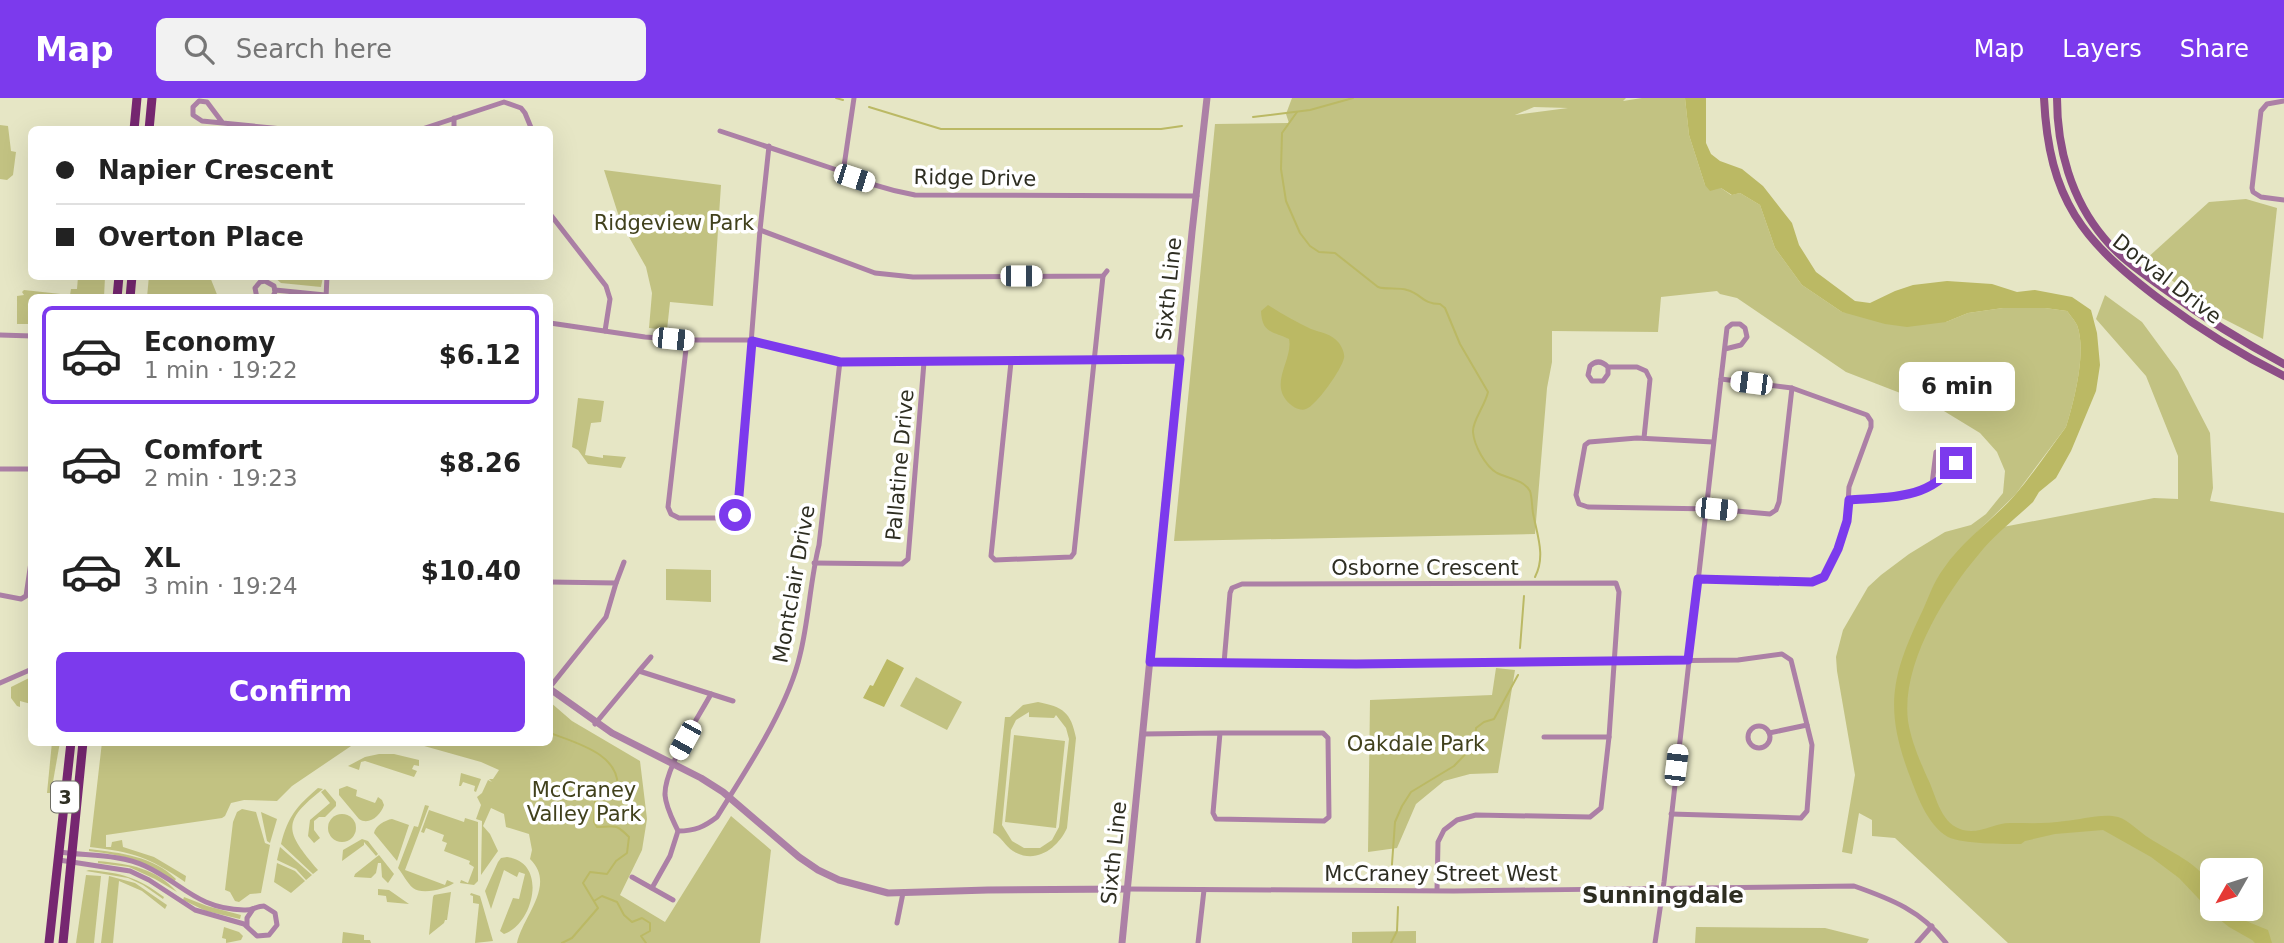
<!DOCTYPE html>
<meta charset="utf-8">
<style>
body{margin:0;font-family:"DejaVu Sans",sans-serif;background:#f2f2f2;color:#222;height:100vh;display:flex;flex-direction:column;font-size:26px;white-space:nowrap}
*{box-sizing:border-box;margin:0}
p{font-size:23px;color:#767676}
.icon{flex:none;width:38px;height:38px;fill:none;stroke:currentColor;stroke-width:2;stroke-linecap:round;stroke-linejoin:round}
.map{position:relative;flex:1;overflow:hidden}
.details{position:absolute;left:28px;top:196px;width:525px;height:452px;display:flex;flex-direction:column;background:#fff;border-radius:10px;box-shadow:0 7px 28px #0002}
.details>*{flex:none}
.guide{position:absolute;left:28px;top:28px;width:525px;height:154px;border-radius:10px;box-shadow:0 7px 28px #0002;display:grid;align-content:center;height:154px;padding:0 28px;background:#fff}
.needle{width:46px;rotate:231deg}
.tools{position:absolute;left:2200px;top:760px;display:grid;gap:14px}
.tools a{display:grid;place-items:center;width:63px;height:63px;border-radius:10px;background:#fff;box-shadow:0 7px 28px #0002;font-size:35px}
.end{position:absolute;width:32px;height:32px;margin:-16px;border:9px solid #7c3aed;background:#fff;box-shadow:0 0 0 4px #fff}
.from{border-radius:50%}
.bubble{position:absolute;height:49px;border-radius:10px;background:#fff;box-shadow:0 7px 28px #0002;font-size:23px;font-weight:700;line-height:49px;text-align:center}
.car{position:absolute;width:21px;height:42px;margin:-21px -10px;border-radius:9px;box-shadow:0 0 5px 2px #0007;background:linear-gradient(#fff 24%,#345 0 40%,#fff 0 76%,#345 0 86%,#fff 0)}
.guide b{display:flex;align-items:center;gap:24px;height:66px;font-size:26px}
.guide b+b{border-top:2px solid #e0e0e0}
.guide i{width:18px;height:18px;background:#222}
ul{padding:12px 0 0;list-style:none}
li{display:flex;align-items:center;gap:21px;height:98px;margin:0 14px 10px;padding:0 14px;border:4px solid transparent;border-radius:10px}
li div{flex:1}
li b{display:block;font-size:26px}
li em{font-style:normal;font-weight:700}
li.on{border-color:#7c3aed}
li>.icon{width:63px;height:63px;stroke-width:1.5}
.action{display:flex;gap:14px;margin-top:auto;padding:14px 28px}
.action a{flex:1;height:80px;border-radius:10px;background:#7c3aed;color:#fff;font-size:28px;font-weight:700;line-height:80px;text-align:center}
header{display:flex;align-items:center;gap:42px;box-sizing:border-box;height:98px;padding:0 35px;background:#7c3aed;color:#fff}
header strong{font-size:33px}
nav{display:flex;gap:38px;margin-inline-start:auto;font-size:24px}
.search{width:490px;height:63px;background:#f2f2f2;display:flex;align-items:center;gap:18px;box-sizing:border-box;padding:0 24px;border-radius:10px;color:#767676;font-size:26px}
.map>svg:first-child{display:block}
.green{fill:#c2c282;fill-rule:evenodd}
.water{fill:#bbb964}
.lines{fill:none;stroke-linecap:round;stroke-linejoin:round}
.stream{stroke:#bbb964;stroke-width:2}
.minor{stroke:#ac80a6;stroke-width:5}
.tertiary{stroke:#ac80a6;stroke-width:7}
.secondary{stroke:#8d4e87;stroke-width:8}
.primary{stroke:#762771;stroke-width:9}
.route{stroke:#7c3aed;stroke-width:9}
.labels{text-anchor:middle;stroke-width:7;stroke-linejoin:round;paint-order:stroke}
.shield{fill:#fff;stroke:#6d6d64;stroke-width:2}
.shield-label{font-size:19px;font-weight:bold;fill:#2e2e22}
.street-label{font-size:21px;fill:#2e2e22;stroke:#fff}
.park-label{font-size:21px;fill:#41411c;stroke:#fff}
.neighbourhood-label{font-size:23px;font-weight:bold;fill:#2e2e22;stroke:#fff}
</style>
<header>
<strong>Map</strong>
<div class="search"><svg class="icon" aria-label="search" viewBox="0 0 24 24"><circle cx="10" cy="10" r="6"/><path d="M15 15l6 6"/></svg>Search here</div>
<nav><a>Map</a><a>Layers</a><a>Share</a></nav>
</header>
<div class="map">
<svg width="2284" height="845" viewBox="0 0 2284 845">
<rect width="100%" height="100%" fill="#e6e6c5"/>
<g class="green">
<path d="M1292,0h334l-3,3 19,-3h43l4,37 16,50 16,3 10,7 9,-2 20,12 15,43 27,37 40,27 104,10 22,-9 35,-5h42l22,3c3,4 8,10 10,14 10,26 -3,77 -11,102l-51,68 -38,37 177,-34 24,1v-43l-32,-80 -50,-57 9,-24 37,27 36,49 32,62 3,55 -3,13 74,12v430h-276l-113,-105 -23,-2v-16l-13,-7 -7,41 -10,-2 13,-77 -18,-104 -1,-14 7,-27 25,-43 13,-12 28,-21 36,-22 26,-7 15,-11 17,-21 2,-22 -8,-19 -17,-19 -41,-25 -93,-36 -109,-74 -17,-4 -3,-3 -56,6 -3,35 -106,-1v31l-5,26 -12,146 -361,7 41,-417 74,-1 -3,-9zM1534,9l34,1 -53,7zM2212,772h38v38h-38z"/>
<polygon points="0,27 8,28 11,53 16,54 13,77 7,82 0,81"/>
<polygon points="604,72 721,87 713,208 670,204 667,232 649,230 652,195 646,169 621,125"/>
<polygon points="2246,101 2277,110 2263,241 2220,219 2145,162 2209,104"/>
<polygon points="149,178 210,179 218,199 147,199"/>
<polygon points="78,179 105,179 104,199 32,200 31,226 17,226 17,198 24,197 22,194 24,192 70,197 71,191 77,191"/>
<polygon points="274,179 323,179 321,189 281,185"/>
<polygon points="578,300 604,303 601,324 591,325 585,357 603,360 603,357 626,359 621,370 588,366 578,352 572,349"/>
<polygon points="666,471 711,472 711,504 666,502"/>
<polygon points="1496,570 1515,572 1498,675 1470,676 1444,683 1416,706 1397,750 1368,754 1370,602 1492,597"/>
<polygon points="31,579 31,606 20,603 20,609 17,608 11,600 11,589"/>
<polygon points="916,579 962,604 947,632 900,608"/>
<path d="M550,604l22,19 68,40 7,58 -5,31 -22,45 45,27 66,-106 40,34 -11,93h-243c5,-26 40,-58 13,-84l2,-9 -3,-16 -23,-7 -2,-13 -13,-6 -8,18 7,8 8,17 -17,24 1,-54 -6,-2 5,-14 -4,-8 5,-4 6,-13 4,2 -3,-3h4l6,-9 -18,-8 -71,-20h140z"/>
<path d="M1038,604c25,5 33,10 38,36l-9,90c-9,20 -31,37 -54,23 -8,-5 -12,-15 -20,-18l12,-116h5l13,-12zM1029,614v5l25,1 2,-3 10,13 3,11 -10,88 -7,13 -12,8h-16l-12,-7 -10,-16 9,-95 5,-10z"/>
<polygon points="1014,637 1065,643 1056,730 1005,724"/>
<polygon points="52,644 60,644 51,695 47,695"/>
<path d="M102,644h255l-65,44 -15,15 -33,-1 -13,3 -6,13 -3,2 -116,17v12h5l1,-5 10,-2 1,7 31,10 32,19 -1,6c-36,-25 -52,-30 -95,-35z"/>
<polygon points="379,656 394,656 419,662 419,668 414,667 412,671 417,673 414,679 365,663 361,664 359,672 348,668 365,659"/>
<polygon points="461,675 481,681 476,694 474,693 475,688 463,684 461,688 459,688"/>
<path d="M347,688l10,4 -1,6 19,7 3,-6 4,3 2,5c-3,10 -15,21 -25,14l-20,-24v-6z"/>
<path d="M318,690l5,1c-42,33 -38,42 -5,81l-5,4 -32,-30c7,-28 16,-38 37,-56z"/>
<polygon points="325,691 336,704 336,708 325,719 319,719 314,723 314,732 320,740 314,745 308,738 310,722 330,705 321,694"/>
<path d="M425,707l4,1 -24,64 40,15 2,-5 7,3c-8,6 -32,12 -41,5 -6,-5 -10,-14 -15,-20l16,-42 4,1z"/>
<polygon points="242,711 256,714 265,745 270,747 261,795 250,796 239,804 235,803 230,794 225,792 233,724 237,714"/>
<polygon points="429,712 464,724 465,720 478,724 478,783 474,787 460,785 461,782 468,785 474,769 469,766 470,763 444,753 447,745 442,743 444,737 426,730 424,735 421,734"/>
<polygon points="261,714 277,721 270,745 267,743"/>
<circle cx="342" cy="730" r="14"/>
<path d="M392,721l17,6 -12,36 -23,-28c1,-7 11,-13 18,-14z"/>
<polygon points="362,741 368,743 378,756 376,758 364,744 364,747 342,763 343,752"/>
<polygon points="280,749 312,777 306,782 296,771 277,762"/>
<path d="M89,751c32,4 64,7 87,30l-2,3c-32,-22 -47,-26 -85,-31z"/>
<polygon points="379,757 394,776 388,785 382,779 381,765 378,765 376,775 371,780 354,779 355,776"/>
<path d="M507,759c42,5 26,68 -3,77l-4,-3 13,-33 6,1 6,-25 -6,-2 -2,5 -13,-7 -13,39 -6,-18 13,-29 3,-4z"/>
<path d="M98,763c32,3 58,7 79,31l-22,-13 -26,-12 -31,-4z"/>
<polygon points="277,765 295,773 305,783 291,795 274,784"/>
<path d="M89,772c33,3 48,7 75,27l-1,2 -20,-14 -15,-7 -42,-7z"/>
<polygon points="86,777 101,778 94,845 76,845"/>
<polygon points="109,778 135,785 167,807 165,811 142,793 119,783 113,845 101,845"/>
<polygon points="378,791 389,792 409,806 387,804 386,798 378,797"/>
<polygon points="451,794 447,822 445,822 444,825 429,837 433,799 434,797"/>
<polygon points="471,795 480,798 493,843 475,845 479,806 473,805 473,798 470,797"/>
<polygon points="184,799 207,808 241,817 240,821 206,813 183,802"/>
<polygon points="224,829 239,834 243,838 241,842 226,845 226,841 222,840"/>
<polygon points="1696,829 1825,830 1869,841 1867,845 1695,845"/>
<polygon points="1416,833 1416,845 1352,845 1352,834"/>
<polygon points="343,834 364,837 364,842 370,842 371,845 342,845"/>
</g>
<g class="water">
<path d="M1685,0h21v45l5,11 9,7 22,8 21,17 29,37 7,22 17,27 39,29 15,2 25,-12 18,-6 34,-4 45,3 25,8 18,-2 37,7 19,13 6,23 3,32 -4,26 -25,60 -15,27 -17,14 -6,10c-18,17 -39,33 -54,52 -35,41 -78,111 -71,167 3,19 11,38 19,56 9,17 12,44 33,52 19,7 34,-7 52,-6 18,0 35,1 53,-2 16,-1 36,-8 53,-4 11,3 21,15 31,21 23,15 46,23 63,47v23h23l11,13 22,9 4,13h-17l-3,-3 -23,-13 -15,-12 -35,-37 -28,-21 -48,-27 -48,4 -30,7 -4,3c-17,0 -59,0 -73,-7 -21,-12 -31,-42 -39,-63 -24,-64 -18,-97 11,-158 8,-16 13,-34 24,-48 19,-28 48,-47 71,-73 18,-21 34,-45 51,-68 8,-25 21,-76 11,-102 -2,-4 -7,-10 -10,-14l-22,-3h-42l-35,5 -22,9 -39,5 -22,-3 -43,-12 -40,-27 -27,-37 -15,-43 -20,-12 -8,2 -11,-7 -11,3 -5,-6 -16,-50z"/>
<path d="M1268,207c14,9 28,17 43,24 10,4 20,4 28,14 3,4 6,11 5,15 -2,11 -28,48 -38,51 -8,3 -18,-5 -22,-12 -11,-18 9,-40 5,-58 -16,-8 -27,-5 -28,-28z"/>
<polygon points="887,561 904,570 884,609 863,600 870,587 873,588"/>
</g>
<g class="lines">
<g class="stream">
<polyline points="836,0 843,2"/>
<polyline points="869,9 941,31 1161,31 1182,28"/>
<path d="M1297,14l-15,21 -1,36 5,32 14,32 10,13 9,6 16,1 43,34c9,3 20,0 29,3 15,4 15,14 33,14l5,4 15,36 28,48c-3,14 -16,29 -15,40 1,13 12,34 24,41 10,5 27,7 33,18 2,6 2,16 3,22 4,22 13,43 2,64"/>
<polyline points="1253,19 1310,12 1353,0"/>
<polyline points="1520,550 1524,498"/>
<path d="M550,635c27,10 73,22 67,58l-22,9 -1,22 3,5c18,1 16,-6 32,10l-2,16 -11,8 -9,13 -17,-2 -7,11 15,25 -26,30 -10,5"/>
<polyline points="1391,780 1395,724 1402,708 1411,694 1454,668 1475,646 1476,630 1484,624 1494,621 1518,577"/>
<polyline points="594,803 602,798 617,804 624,817 632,824 642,820 650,825 650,833 641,838 646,845"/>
<polyline points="1391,845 1397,833 1398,809"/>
</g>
<g class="minor">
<polyline points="2284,3 2267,6 2261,13 2252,90 2253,94 2261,99 2284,102"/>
<polyline points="454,20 454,32"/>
<polyline points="222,24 207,4 199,3 193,9 193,17 202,23 293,32"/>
<polyline points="419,32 504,4 521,10 525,15 532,32"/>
<path d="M720,33l117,39c24,12 51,20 78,25l282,1"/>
<polyline points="843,75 854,0"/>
<polyline points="550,116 606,188 610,201 605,233"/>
<polyline points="760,132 875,175 913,179 1103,178 1107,173"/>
<polyline points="275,192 325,197"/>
<polyline points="257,200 255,190 260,184 265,183 274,188 275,194 272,200"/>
<polyline points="326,200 327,178"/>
<polyline points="550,225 645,239 687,242 752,242 840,263 1180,262"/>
<polyline points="0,237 32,238"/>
<polyline points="687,242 668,409 671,416 679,420 728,420 735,417 738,409 760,132 769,48"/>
<polyline points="1011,264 991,458 995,462 1071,459 1074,455 1103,178"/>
<path d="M1608,269v7l-5,7h-11l-4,-6 2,-9c6,-6 12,-5 18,1h29l9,4 4,8 -6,59"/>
<polyline points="1713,344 1637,340 1589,344 1585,347 1576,397 1579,406 1588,409 1714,411 1770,416 1776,412 1779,404 1792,290"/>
<polyline points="0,371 32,371"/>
<path d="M1849,402c41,-3 80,0 107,-37l-4,-9 -9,-3 -7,1 -4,32"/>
<polyline points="814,465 902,466 908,461 924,264"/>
<polyline points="1698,481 1812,484 1824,479 1844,436 1847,423 1849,389 1871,329 1871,323 1867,317 1792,290 1721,281"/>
<polyline points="550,484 616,485 606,519 550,589"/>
<polyline points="616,485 624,464"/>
<polyline points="0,497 21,501 26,498 32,457"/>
<polyline points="1150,564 1356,566 1738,562 1782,556 1791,562 1812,647 1807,713 1801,720 1671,716"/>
<polyline points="1224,565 1230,495 1232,490 1242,486 1616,485 1619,494 1609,639 1601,710 1590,719 1476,717 1457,722 1444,732 1438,744 1437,792"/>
<polyline points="639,573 651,559"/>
<polyline points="0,585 32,571"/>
<polyline points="711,596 733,603"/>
<path d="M595,626l44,-53 72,23c-13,24 -47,75 -46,101 1,13 8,25 13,36"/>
<circle cx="1759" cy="639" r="11"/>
<polyline points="1769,635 1807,627"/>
<polyline points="1143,636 1220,635 1213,715 1216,721 1324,723 1329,719 1328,640 1323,635 1220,635"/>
<polyline points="1544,639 1609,639"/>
<path d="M59,762l71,11 19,9 46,30 49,14 13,12 12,-1 8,-10 -2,-12 -11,-7c-7,0 -13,5 -20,4 -47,-1 -62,-27 -99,-44 -25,-12 -58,-10 -86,-14"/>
<polyline points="632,779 673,802"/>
<path d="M652,790l18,-32 8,-25c17,0 26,-4 39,-14 29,-47 71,-109 83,-162 9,-36 10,-74 19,-110l21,-184"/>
<path d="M1127,791l327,2 400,-5c37,13 68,25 92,57"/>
<polyline points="897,825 903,795"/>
<polyline points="247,828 247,820 253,811"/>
<polyline points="1198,845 1204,792"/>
<polyline points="1655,845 1664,784 1721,281 1727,230 1732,226 1740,226 1745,230 1747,239 1741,247 1725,251"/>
<polyline points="1917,845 1932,828"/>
</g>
<g class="tertiary">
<polyline points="550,591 612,635 701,680 723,694 799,759 818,772 839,782 888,795 988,792 1127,791"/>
<polyline points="1122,845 1192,134 1207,0"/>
</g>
<g class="secondary">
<path d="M2044,0c5,102 38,143 118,203 39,29 78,53 122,75"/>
<path d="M2057,0c0,50 14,101 47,140 17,21 40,36 62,52 38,28 77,52 118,74"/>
</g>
<g class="primary">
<polyline points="134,32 137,0"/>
<polyline points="149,32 152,0"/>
<polyline points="117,200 119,178"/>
<polyline points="130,200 132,178"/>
<polyline points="49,845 71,644"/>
<polyline points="63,845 83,644"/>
</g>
</g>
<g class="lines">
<path class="route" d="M735,417l3,-8 14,-166 88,21 340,-3 -30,303 206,2 332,-4 10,-81 114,3 12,-5 14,-28 9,-28 2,-21c41,-3 80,0 107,-37"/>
</g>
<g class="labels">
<rect class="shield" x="51" y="683.5" width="28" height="31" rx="5"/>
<g class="shield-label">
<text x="65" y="706">3</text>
</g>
<g class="street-label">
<text transform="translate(975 80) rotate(1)" y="7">Ridge Drive</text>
<text transform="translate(2167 181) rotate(38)" y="7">Dorval Drive</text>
<text transform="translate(1169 191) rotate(-84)" y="7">Sixth Line</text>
<text transform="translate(900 367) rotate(-85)" y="7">Pallatine Drive</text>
<text x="1425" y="477">Osborne Crescent</text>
<text transform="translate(794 486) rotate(-80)" y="7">Montclair Drive</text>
<text transform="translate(1114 755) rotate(-84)" y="7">Sixth Line</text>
<text x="1441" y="783">McCraney Street West</text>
</g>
<g class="park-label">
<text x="674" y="132">Ridgeview Park</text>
<text x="1416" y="653">Oakdale Park</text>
<text x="584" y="699">McCraney<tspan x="584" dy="24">Valley Park</tspan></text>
</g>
<g class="neighbourhood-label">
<text x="1663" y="805">Sunningdale</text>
</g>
</g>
</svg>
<div class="tools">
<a><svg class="needle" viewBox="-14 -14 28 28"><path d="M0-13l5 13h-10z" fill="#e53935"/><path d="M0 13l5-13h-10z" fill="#767676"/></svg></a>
</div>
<i class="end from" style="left:735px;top:417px"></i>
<i class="end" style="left:1956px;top:365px"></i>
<div class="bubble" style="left:1899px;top:264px;width:116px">6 min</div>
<i class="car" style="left:854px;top:80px;rotate:108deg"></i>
<i class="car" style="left:1021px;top:178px;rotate:90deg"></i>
<i class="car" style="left:673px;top:241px;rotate:96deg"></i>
<i class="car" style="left:1751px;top:285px;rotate:277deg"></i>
<i class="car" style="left:1716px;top:411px;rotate:96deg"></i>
<i class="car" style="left:685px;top:642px;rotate:209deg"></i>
<i class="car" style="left:1676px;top:667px;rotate:7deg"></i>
<div class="guide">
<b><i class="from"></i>Napier Crescent</b>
<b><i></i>Overton Place</b>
</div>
<section class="details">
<ul>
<li class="on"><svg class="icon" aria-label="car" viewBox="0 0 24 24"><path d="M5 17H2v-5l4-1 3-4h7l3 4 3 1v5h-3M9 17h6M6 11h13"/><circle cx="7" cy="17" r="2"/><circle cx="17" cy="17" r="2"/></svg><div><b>Economy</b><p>1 min · 19:22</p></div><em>$6.12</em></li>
<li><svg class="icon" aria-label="car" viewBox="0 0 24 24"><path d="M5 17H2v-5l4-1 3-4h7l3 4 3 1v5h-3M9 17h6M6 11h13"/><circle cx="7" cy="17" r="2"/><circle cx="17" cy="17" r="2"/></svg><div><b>Comfort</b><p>2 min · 19:23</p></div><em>$8.26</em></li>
<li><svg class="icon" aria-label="car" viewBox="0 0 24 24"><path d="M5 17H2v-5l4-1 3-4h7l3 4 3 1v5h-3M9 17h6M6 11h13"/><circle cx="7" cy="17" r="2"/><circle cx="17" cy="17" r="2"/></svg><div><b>XL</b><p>3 min · 19:24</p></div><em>$10.40</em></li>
</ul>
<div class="action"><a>Confirm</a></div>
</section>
</div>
